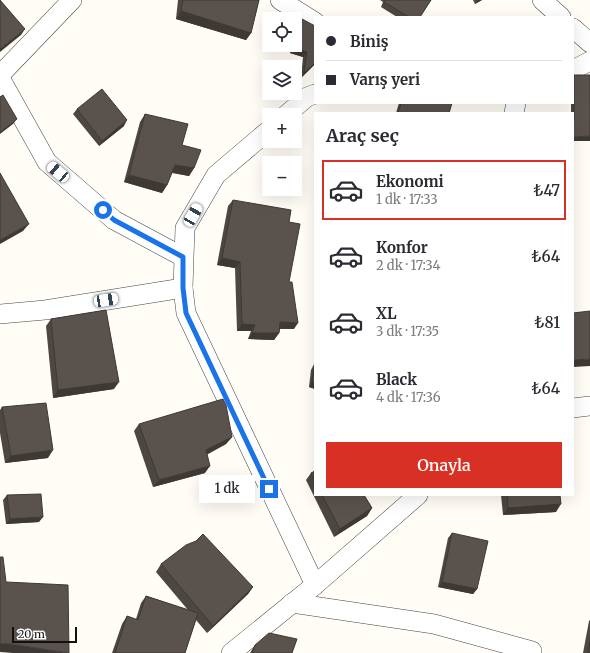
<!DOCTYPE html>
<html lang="tr">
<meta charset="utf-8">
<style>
body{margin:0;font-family:Merriweather,serif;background:#f2f2f3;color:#2b2b33;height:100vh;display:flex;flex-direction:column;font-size:15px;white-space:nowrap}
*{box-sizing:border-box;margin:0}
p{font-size:13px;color:#7c7c81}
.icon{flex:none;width:22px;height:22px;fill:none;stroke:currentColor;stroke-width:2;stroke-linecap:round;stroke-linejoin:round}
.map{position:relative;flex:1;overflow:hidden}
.sheet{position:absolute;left:314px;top:112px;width:260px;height:384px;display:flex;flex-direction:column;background:#fff;border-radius:0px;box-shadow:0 4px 16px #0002}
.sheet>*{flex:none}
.banner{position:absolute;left:314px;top:16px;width:260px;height:88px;border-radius:0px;box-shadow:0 4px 16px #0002;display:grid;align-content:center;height:88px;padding:0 12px;background:#fff}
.fabs{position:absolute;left:262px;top:12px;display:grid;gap:8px}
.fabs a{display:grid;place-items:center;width:40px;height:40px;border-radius:0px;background:#fff;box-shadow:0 4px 16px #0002;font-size:20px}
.scale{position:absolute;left:12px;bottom:10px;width:65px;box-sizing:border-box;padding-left:4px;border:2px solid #111;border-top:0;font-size:11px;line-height:14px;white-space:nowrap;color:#111;-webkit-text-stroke:3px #fff;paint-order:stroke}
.end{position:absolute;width:18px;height:18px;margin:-9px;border:5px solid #1a73e8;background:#fff;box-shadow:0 0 0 2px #fff}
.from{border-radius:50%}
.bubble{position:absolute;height:28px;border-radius:0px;background:#fff;box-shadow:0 4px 16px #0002;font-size:13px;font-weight:600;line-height:28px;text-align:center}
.car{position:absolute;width:12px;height:24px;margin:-12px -6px;border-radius:5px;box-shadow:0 0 3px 1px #0007;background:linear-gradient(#fff 24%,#345 0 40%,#fff 0 76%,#345 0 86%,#fff 0)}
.banner b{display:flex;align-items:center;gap:14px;height:38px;font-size:15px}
.banner b+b{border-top:1px solid #e1e1e2}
.banner i{width:10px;height:10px;background:#2b2b33}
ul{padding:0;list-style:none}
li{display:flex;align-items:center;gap:12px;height:60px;margin:0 8px 6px;padding:0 4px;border:2px solid transparent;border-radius:0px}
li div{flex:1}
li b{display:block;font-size:15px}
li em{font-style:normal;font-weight:600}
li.on{border-color:#d93025}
li>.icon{width:36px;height:36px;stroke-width:1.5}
h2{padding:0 12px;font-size:18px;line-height:48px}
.primary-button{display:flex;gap:8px;margin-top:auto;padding:8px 12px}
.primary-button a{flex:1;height:46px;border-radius:0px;background:#d93025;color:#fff;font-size:16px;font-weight:600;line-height:46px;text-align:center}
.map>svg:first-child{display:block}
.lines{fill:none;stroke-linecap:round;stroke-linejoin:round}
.minor-casing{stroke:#444;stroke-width:20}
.minor{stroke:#fff;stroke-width:19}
.wall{fill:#4d4742}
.shaded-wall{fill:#3f3936}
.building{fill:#5a524d;stroke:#3f3936}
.route{stroke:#1a73e8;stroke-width:5}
</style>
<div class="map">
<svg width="590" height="653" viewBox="0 0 590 653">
<rect width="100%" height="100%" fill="#fffdf5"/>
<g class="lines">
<g class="minor-casing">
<g id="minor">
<polyline points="280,0 315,22"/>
<polyline points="542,0 561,17"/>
<polyline points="573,28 590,43"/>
<polyline points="573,70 590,61"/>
<polyline points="0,75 72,0"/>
<polyline points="0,78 47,162 114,220 183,257"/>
<polyline points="514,113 516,103"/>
<polyline points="286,115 307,97 315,94"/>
<polyline points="269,130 216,175 185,228 183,288 186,313 315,585"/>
<polyline points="0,314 45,310 183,288"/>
<polyline points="573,408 590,406"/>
<polyline points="292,603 434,624 532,651"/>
<polyline points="231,653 315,585 418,495"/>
</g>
</g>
<use href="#minor" class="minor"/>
</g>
<g class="wall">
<polygon points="178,0 259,0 251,33 246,40 176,19"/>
<polygon points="380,0 431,0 420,17 397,17 381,7 383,2"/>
<polygon points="473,0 482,0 475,4"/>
<polygon points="302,19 315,64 301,78 303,57 290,53 292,45 295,45 295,36 298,24"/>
<polygon points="574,75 590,75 573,141 573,113 571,113 571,103 573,103 573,76"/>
<polygon points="399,103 452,103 449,113 396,113"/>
<polygon points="77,109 124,126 99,146 73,114"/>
<polygon points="145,114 182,145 194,168 189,176 172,173 167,185 162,193 124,182 140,122"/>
<polygon points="233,200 289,222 289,282 294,329 280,329 279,333 274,340 248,339 251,331 237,331 235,268 217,265 228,206"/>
<polygon points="51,319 114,389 53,398 46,326"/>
<polygon points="315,362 315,389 309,387 311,370"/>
<polygon points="2,407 48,458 5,463 0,433 0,410"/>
<polygon points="139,424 232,437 226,444 207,454 205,473 153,487 134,431"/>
<polygon points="315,471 315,495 364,495 372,508 367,516 334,537 306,480 311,473"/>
<polygon points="7,495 39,522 6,524 3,500"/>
<polygon points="501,495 560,495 556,512 503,515"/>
<polygon points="452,533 477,589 473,594 438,587 448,538"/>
<polygon points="161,564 253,587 248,594 207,633 196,620 185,653 112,653 122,624 127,616 136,619 141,603 146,596 188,610 156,572"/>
<polygon points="590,620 590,653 583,653 589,621"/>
<polygon points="255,645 292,653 250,653"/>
</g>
<g class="shaded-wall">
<polygon points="478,0 482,0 475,4"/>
<polygon points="181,11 251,33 246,40 176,19"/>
<polygon points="25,29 21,35 0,52 0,49"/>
<polygon points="294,47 307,52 303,57 290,53"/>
<polygon points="315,63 315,64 301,78 304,73"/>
<polygon points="17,119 13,124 0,134 0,132"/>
<polygon points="127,120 124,126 99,146 102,141"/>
<polygon points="590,136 590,141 573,141 573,137"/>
<polygon points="175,165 194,168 189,176 169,172"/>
<polygon points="129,175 167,185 162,193 124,182"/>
<polygon points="29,224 23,231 0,244 0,240"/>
<polygon points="222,258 240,262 235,268 217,265"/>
<polygon points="280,322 298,323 294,329 276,328"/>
<polygon points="242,324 255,325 251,331 237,331"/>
<polygon points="252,333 279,333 274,340 248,339"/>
<polygon points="590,359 590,366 573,367 573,360"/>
<polygon points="119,382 114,389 53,398 58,390"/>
<polygon points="312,382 315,383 315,389 309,387"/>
<polygon points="232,437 226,444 201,458 206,450"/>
<polygon points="53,450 48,458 5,463 11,456"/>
<polygon points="210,466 205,473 153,487 159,480"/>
<polygon points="561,504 556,512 503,515 508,508"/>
<polygon points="372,508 367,516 334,537 340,529"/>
<polygon points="43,517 39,522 6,524 10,519"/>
<polygon points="442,582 477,589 473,594 438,587"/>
<polygon points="253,587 248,594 207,633 213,626"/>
<polygon points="0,644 10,644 68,653 13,653 0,652"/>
</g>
<g class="building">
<polygon points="0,0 25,29 0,49"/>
<polygon points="183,0 259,0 251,33 181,11"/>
<polygon points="385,0 431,0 420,17 409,17 384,2"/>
<polygon points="302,19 315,26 315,63 304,73 307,52 294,47"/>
<polygon points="574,75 590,75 590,136 573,137 573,122 574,121"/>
<polygon points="102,89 127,120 102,141 77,109"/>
<polygon points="3,95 17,119 0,132 0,97"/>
<polygon points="401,103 452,103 449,113 398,113"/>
<polygon points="145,114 188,124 182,145 201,150 194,168 175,165 167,185 129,175"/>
<polygon points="0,173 29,224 0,240"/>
<polygon points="233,200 291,210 289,222 300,224 289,282 292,282 298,323 280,322 279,333 252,333 255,325 242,324 240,262 222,258"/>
<polygon points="106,310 119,382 58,390 51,319"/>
<polygon points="590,311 590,359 573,360 573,313"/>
<polygon points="315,364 315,383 312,382"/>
<polygon points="223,399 226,405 232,437 206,450 210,466 159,480 139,424"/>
<polygon points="46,403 53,450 11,456 2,407"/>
<polygon points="315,471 315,481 311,473"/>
<polygon points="41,494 43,517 10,519 7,495"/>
<polygon points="322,495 364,495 372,508 340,529"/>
<polygon points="507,495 560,495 561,504 508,508"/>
<polygon points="452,533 488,541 477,589 442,582"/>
<polygon points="203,534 253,587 213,626 161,564 186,545 196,541"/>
<polygon points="0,557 3,557 6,582 68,585 69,653 10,644 0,644"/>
<polygon points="146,596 198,613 185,653 115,653 127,616 138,620"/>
<polygon points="269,633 297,639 292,653 252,653 255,645"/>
<polygon points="590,642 590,653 588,653"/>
</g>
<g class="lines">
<polyline class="route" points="103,210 114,220 183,257 183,288 186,313 269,489"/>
</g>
</svg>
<div class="fabs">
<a><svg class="icon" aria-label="locate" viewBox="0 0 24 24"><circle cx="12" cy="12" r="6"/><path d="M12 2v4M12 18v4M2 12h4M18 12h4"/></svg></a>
<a><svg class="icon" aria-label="layers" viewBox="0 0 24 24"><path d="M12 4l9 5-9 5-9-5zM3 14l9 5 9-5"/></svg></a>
<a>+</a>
<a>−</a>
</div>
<div class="scale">20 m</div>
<i class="end from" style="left:103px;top:210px"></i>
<i class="end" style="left:269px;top:489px"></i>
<div class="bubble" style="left:199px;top:475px;width:56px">1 dk</div>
<i class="car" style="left:58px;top:172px;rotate:310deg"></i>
<i class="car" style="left:193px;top:215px;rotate:30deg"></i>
<i class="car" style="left:106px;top:300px;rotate:81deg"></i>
<div class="banner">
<b><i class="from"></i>Biniş</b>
<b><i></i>Varış yeri</b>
</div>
<section class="sheet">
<h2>Araç seç</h2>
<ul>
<li class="on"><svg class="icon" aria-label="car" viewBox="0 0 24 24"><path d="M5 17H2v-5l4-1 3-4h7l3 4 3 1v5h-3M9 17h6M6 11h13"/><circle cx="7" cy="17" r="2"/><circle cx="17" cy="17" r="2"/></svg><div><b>Ekonomi</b><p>1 dk · 17:33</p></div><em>₺47</em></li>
<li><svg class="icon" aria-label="car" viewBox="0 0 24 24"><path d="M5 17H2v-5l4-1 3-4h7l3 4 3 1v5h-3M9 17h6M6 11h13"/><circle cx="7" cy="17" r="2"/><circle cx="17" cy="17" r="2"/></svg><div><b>Konfor</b><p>2 dk · 17:34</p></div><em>₺64</em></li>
<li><svg class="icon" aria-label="car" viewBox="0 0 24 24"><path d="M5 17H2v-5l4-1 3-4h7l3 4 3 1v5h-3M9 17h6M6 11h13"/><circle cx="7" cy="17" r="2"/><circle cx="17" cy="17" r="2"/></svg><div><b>XL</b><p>3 dk · 17:35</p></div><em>₺81</em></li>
<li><svg class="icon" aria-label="car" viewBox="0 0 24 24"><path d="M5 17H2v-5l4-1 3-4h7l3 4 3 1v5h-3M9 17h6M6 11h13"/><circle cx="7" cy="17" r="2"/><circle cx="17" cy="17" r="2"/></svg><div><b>Black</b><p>4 dk · 17:36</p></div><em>₺64</em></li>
</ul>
<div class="primary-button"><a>Onayla</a></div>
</section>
</div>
